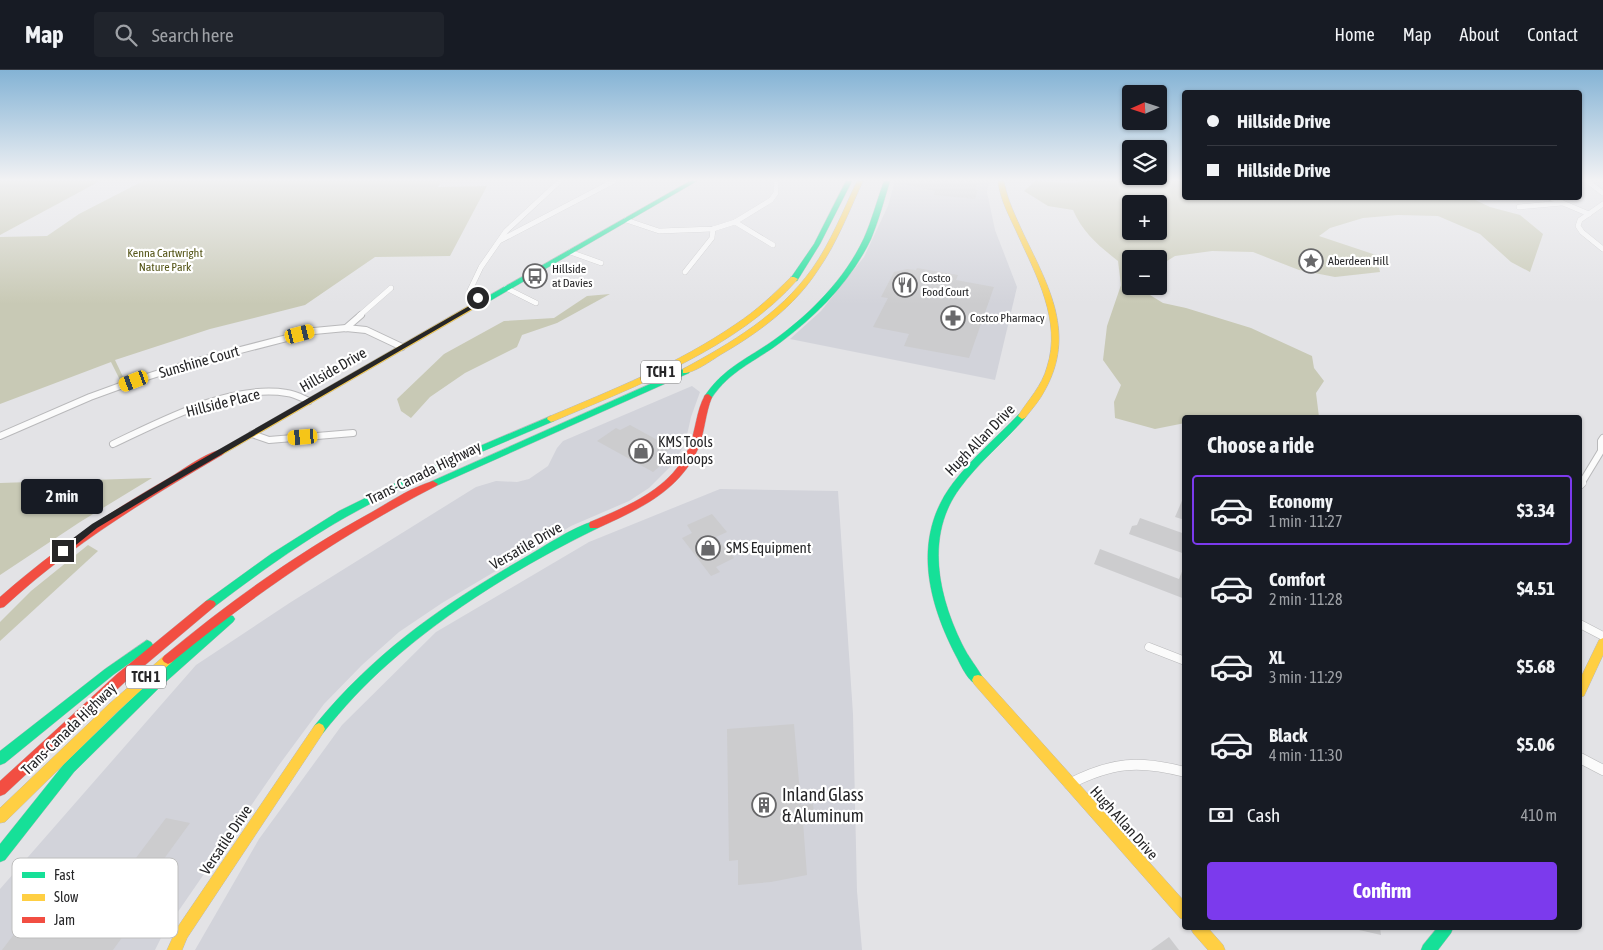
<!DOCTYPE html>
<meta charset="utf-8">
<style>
body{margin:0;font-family:"Asap Condensed",sans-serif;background:#20242c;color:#f1f3f6;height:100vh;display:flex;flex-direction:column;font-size:19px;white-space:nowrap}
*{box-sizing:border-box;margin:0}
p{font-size:16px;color:#9ea1a6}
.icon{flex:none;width:28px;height:28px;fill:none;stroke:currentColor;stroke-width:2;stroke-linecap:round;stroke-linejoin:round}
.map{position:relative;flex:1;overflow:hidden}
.details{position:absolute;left:1182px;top:345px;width:400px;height:515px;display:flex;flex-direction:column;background:#171b24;border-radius:5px;box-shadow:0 1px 4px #0004}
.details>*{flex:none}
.hud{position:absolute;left:1182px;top:20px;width:400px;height:110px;border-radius:5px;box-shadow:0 1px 4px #0004;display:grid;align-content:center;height:110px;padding:0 25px;background:#171b24}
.needle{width:32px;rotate:267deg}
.fabs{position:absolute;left:1122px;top:15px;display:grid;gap:10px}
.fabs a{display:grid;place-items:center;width:45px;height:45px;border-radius:5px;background:#171b24;box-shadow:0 1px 4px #0004;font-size:25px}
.end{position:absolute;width:22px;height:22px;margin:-11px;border:6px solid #262628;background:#fff;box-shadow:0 0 0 2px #fff}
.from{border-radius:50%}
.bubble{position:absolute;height:35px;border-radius:5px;background:#171b24;box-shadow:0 1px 4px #0004;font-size:16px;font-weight:700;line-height:35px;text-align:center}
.car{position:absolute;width:15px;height:30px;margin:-15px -8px;border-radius:6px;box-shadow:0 0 4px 1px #0007;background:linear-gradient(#f5c518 24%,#345 0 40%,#f5c518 0 76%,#345 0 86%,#f5c518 0)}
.hud b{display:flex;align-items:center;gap:18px;height:48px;font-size:19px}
.hud b+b{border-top:1px solid #363941}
.hud i{width:12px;height:12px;background:#f1f3f6}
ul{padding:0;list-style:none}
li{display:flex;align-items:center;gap:15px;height:70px;margin:0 10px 8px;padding:0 15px;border:2px solid transparent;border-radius:5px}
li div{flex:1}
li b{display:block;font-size:19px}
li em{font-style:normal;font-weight:700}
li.on{border-color:#7c3aed}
li>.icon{width:45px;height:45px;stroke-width:1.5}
h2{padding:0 25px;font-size:22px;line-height:60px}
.pay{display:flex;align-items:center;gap:12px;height:55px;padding:0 25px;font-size:19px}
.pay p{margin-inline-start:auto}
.cta{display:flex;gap:10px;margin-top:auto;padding:10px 25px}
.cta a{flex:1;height:58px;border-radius:5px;background:#7c3aed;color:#fff;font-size:20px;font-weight:700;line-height:58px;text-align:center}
header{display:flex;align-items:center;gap:30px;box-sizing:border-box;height:70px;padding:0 25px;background:#171b24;border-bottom:1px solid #363941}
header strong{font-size:24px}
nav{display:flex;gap:28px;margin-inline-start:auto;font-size:18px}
.search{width:350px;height:45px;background:#20242c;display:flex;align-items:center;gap:12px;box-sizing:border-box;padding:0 18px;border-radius:5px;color:#9ea1a6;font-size:19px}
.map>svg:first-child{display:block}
.built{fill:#d2d3da}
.green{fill:#c8c9b5;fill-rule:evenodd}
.building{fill:#ccccce}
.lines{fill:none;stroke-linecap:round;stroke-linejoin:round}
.street-far3-casing{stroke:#b9b9bb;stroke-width:5.5}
.street-far2-casing{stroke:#b9b9bb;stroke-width:8}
.street-far1-casing{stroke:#b9b9bb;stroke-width:9}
.street-casing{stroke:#b9b9bb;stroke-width:11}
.fast-casing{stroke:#b9b9bb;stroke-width:1}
.slow-casing{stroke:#b9b9bb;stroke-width:1}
.jam-casing{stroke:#b9b9bb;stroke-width:1}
.street-far3{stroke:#fbfbfb;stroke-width:5}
.street-far2{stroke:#fbfbfb;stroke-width:6}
.street-far1{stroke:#fbfbfb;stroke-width:8}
.street{stroke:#fbfbfb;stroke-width:10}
.fast{fill:#16e098;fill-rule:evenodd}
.slow{fill:#ffcf43;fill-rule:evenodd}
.jam{fill:#f24e42;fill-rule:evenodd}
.route{fill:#262628}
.labels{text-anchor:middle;stroke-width:4.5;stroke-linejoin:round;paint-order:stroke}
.far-park-label{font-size:12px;fill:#555618;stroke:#fff}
.far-poi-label{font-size:12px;fill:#262628;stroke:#fff;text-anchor:start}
.shield{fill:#fff;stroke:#676768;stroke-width:1}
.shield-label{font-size:14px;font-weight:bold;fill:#262628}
.street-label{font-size:15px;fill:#262628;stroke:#fff}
.poi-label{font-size:15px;fill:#262628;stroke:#fff;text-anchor:start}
.near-poi-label{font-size:18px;fill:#262628;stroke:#fff;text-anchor:start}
.key{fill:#fff;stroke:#bebebe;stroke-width:1}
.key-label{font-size:14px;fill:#262628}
</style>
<header>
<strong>Map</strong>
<div class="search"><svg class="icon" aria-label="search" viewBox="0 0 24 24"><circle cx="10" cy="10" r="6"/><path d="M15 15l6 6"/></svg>Search here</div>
<nav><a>Home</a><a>Map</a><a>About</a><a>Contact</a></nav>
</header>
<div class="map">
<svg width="1603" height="880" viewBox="0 0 1603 880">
<rect width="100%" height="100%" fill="#e3e3e6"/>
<g class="built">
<polygon points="895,111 989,111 987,122 995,160 1017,217 995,310 790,269 821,241 864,187 888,136"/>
<polygon points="692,316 700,322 691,347 685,374 672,395 649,418 629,431 571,456 442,533 399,562 362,595 324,634 279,695 164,862 155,880 0,880 0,819 196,595 291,532 476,417 496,411 517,412 529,409 548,396 557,378 563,371"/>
<polygon points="720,419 838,421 853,644 857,821 862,880 195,880 259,769 342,655 436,562 589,472"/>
</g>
<g class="green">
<polygon points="0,111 100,111 0,165"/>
<polygon points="143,111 441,111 438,117 487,116 450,186 375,187 305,235 210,259 115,290 124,309 120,310 111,292 0,334 0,167 47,166 79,144"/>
<path d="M1035,111l38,2 11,-2h101v17h286l19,9 30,8 23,19 -13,38 -19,-10 -31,-28 -42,-18 -40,-1 -35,3 -33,10 -11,8 57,19 4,17 -45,5 -36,-7 -46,-18 -41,-1 -37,5 -16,10v-7h-28v27h14l5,9 13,8 23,5 65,20 61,28 2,12 10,13 -8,12 3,24 -88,1c-9,-4 -35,0 -46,0v5l-30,6 -40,-11 -1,-16 7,-17 -18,-25 4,-34 14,-41 -3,-24c-19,-15 -35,-28 -45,-51l-25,-4 -24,-15zM1131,134h28v27h-28z"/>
<polygon points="610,224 557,253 522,265 517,277 465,303 430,327 411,348 401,341 397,329 444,284 504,251 554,248 587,226"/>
<polygon points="152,408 80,452 0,505 0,413"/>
<polygon points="88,475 98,481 0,571 0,552 31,521"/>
</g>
<g class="building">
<polygon points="908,111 978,111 975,120 978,120 975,129 934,125 935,121 908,115"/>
<polygon points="917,198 958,205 956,210 994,217 969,288 904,276 909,264 873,257 888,228 881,227 894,202 907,199 916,200"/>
<polygon points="630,355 672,378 662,385 666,387 656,394 660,396 653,402 597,371 616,358 620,360"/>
<polygon points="1184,426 1185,426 1185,450 1175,447"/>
<polygon points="712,444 727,462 716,467 734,488 716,497 720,502 711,506 682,468 692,463 687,455"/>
<polygon points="1140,448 1185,464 1185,484 1129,464 1132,456 1137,455"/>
<polygon points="1100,479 1179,509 1185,494 1185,529 1094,494"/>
<polygon points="794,654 801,735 813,734 815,751 803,752 807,805 771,812 738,815 738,790 729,791 727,659"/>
<polygon points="166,748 190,753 113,859 126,862 113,880 2,880 34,838 87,853"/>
<polygon points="1360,858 1380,858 1381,865 1359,860"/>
<polygon points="1169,867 1179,880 1151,880"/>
</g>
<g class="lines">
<g class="street-far3-casing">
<g id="street-far3">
<polyline points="1587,111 1603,123"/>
<polyline points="1551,128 1589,144"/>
<polyline points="1603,134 1580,150 1578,156 1582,162 1603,179"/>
<polyline points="1519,137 1562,133"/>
<polyline points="626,150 659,161 713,159 735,152 771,130 776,123 776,111"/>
<polyline points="735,152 773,175"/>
<polyline points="501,170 614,111"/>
<polyline points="570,182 601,193"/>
<polyline points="685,202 712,168 713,159"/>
<polyline points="506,218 536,233"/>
<polyline points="482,231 472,225 470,220 481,197 506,161 560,111"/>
<polyline points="359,246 391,218"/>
</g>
</g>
<g class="street-far2-casing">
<g id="street-far2">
<polyline points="346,258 361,245"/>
<polyline points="252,364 269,370 353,363"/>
<polyline points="0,366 90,327 134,311 194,292 314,261 346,258 366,260 402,277"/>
<path d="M113,374c51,-24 117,-60 174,-51 8,1 15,5 22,8"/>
<polyline points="1581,414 1601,381 1601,371 1603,368"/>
</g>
</g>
<g class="street-far1-casing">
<g id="street-far1">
<polyline points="1580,415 1582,413"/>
<polyline points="1580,554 1603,566"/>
<polyline points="1149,577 1185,591"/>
</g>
</g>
<g class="street-casing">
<g id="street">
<polyline points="1580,688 1603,700"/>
<path d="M1069,714c43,-22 70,-24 116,-12"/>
</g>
</g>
<g class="fast-casing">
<g id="fast">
<polygon points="690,111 697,111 483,235 480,235 476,233"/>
<polygon points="846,111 852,111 820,174 797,211 791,211 790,209 814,174"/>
<path d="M884,111h6c-6,19 -11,39 -19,58 -20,42 -53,75 -90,103 -26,20 -51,28 -70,57h-6l-1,-2c19,-29 43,-38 70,-57 36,-26 71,-61 90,-102 8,-18 13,-38 20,-57z"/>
<polygon points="686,298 690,301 689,303 436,416 430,416 428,414 430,412"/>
<path d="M1022,343l3,1 1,2 -1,2c-21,24 -46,44 -65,70 -35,47 -22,107 2,156 6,13 16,24 22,36l-2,4c-12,4 -21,-19 -26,-28 -29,-56 -44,-119 -3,-173 19,-25 44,-46 66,-69z"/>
<path d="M551,346l4,3 -1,2c-70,30 -141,58 -208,96 -46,26 -90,58 -132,90l-4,1 -4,-1 -2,-3 2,-3 65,-47 68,-43 77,-38z"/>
<path d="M594,451l4,1 1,3 -1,3c-74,36 -148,81 -210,136 -24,21 -45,44 -65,69l-4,2 -4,-2 -2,-4 2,-4c61,-74 126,-119 209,-167 21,-12 47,-30 70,-37z"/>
<polygon points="229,545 233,546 235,549 233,552 160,617 74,702 5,790 0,792 0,774 64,694 152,609 225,546"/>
<polygon points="147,570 151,572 153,575 151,578 113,605 5,693 0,695 0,681 105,599"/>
<polygon points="1437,858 1453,858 1451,863 1438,880 1421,880 1423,875"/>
</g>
</g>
<g class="slow-casing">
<g id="slow">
<path d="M857,111h6c-14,30 -26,62 -45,89 -24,37 -60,63 -98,85 -8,5 -27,19 -37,18v-4c48,-26 96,-54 129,-100 19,-27 31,-58 45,-88z"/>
<path d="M998,111h6c3,19 12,36 20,54 25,52 52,99 21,155 -5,10 -13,19 -20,28l-3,1 -4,-3c10,-16 24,-30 29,-49 15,-46 -11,-92 -29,-132 -8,-18 -18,-35 -20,-54z"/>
<path d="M791,207h3l4,2c-60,69 -162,107 -244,142l-3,1 -4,-3 1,-2c64,-27 130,-53 188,-93 20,-13 38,-30 55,-47z"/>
<polygon points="477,231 480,231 484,233 222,385 219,386 214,383"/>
<polygon points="1603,568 1603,585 1584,626 1580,627 1580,609 1599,570"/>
<polygon points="168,584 172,586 174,589 172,592 117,642 5,752 0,753 0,738 109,634 164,586"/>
<polygon points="978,605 982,606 1185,832 1185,850 1180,848 974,614 972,610 974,606"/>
<polygon points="319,653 323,655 325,659 323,663 187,868 182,880 167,880 177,858 315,655"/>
<polygon points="1191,858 1208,858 1223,875 1225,880 1208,880 1193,863"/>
</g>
</g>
<g class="jam-casing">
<g id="jam">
<path d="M708,324l4,3c-7,17 -7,35 -14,52 -19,43 -61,61 -100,79h-8l-1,-3 1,-3c38,-16 83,-34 99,-75 7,-17 7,-36 16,-52z"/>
<path d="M219,380l3,1 2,2 -2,2c-77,45 -152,91 -218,152l-4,1v-11c52,-46 109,-85 169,-119 15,-9 33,-23 50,-28z"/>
<path d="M433,411l5,3 -2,2c-95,49 -182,108 -264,176l-4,2 -4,-2 -2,-3 2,-3c65,-54 133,-103 208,-144 19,-11 40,-25 61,-31z"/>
<polygon points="210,530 214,531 216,534 214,537 125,612 5,724 0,726 0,711 117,604 206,531"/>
</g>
</g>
<use href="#street-far3" class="street-far3"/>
<use href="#street-far2" class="street-far2"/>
<use href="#street-far1" class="street-far1"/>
<use href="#street" class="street"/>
<use href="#fast" class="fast"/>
<use href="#slow" class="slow"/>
<use href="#jam" class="jam"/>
</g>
<linearGradient id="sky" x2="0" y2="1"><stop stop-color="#84b3d5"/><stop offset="0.47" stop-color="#f2f2f4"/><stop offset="1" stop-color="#f2f2f4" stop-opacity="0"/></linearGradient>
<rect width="1603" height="234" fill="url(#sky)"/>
<polygon class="route" points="478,227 484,230 484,232 174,412 97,458 66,483 60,483 60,478 92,454 169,408 478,231 475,228"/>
<defs>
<g id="sight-ring" transform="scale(1.25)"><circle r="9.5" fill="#fff" stroke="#68686a" stroke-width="1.5"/><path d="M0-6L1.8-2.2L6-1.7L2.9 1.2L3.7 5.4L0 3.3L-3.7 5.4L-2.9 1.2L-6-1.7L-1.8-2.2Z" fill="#68686a"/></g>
<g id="bus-ring" transform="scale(1.25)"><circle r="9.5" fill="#fff" stroke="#68686a" stroke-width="1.5"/><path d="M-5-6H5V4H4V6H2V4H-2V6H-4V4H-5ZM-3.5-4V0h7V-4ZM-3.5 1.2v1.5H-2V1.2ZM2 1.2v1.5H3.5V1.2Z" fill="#68686a"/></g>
<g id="restaurant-ring" transform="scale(1.25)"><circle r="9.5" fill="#fff" stroke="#68686a" stroke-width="1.5"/><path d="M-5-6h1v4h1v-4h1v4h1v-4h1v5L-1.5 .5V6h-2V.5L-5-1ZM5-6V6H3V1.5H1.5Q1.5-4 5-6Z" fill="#68686a"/></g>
<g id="pharmacy-ring" transform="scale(1.25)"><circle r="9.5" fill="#fff" stroke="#68686a" stroke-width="1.5"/><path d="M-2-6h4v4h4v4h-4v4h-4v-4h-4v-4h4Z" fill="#68686a"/></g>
<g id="shop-ring" transform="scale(1.25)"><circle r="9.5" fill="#fff" stroke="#68686a" stroke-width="1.5"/><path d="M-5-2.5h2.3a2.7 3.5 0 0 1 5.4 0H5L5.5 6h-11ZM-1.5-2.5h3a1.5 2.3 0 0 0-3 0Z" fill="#68686a"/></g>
<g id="building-ring" transform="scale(1.25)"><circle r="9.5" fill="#fff" stroke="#68686a" stroke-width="1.5"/><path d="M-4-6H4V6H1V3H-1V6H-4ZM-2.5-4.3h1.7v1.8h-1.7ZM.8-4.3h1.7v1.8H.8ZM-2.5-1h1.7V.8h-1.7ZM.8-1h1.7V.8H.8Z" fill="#68686a"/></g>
</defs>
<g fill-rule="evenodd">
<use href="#sight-ring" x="1311" y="191"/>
<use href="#bus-ring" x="535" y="206"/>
<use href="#restaurant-ring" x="905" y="215"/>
<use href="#pharmacy-ring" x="953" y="248"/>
<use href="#shop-ring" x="641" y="381"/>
<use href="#shop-ring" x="708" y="478"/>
<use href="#building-ring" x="764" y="735"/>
</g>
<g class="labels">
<g class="far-park-label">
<text x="165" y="187">Kenna Cartwright<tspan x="165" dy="14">Nature Park</tspan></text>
</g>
<g class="far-poi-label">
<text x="1328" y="195">Aberdeen Hill</text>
<text x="552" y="203">Hillside<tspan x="552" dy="14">at Davies</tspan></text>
<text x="922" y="212">Costco<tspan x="922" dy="14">Food Court</tspan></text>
<text x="970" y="252">Costco Pharmacy</text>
</g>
<g class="shield">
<rect x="641" y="290.5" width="40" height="23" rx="4"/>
<rect x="126" y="595.5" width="40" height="23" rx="4"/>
</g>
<g class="shield-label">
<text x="661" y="307">TCH 1</text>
<text x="146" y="612">TCH 1</text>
</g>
<g class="street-label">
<text transform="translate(199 292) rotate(-16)" y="5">Sunshine Court</text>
<text transform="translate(333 300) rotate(-30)" y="5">Hillside Drive</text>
<text transform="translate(223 333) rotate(-14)" y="5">Hillside Place</text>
<text transform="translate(980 370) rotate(-46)" y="5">Hugh Allan Drive</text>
<text transform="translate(424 403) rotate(-26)" y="5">Trans-Canada Highway</text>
<text transform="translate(526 476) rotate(-30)" y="5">Versatile Drive</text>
<text transform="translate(69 659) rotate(-44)" y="5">Trans-Canada Highway</text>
<text transform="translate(1124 753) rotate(48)" y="5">Hugh Allan Drive</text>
<text transform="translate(226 770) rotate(-56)" y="5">Versatile Drive</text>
</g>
<g class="poi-label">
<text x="658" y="377">KMS Tools<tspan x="658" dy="17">Kamloops</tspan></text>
<text x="726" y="483">SMS Equipment</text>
</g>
<g class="near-poi-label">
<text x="782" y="731">Inland Glass<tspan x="782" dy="21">&amp; Aluminum</tspan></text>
</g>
</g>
<rect x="12" y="788" width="166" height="80" rx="8" class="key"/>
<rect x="22" y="802" width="23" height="6" fill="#16e098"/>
<rect x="22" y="824" width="23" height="7" fill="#ffcf43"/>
<rect x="22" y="847" width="23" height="6" fill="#f24e42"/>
<g class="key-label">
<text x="54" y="810">Fast</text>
<text x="54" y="832">Slow</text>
<text x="54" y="855">Jam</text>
</g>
</svg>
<div class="fabs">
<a><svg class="needle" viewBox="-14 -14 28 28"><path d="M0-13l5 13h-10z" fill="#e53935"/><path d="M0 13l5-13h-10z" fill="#9ea1a6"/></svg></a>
<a><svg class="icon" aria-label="layers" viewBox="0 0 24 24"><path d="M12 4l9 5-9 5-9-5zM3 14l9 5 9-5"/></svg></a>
<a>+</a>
<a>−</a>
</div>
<i class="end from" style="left:478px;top:228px"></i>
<i class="end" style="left:63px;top:481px"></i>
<div class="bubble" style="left:21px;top:409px;width:82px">2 min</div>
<i class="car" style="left:300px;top:264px;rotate:76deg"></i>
<i class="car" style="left:134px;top:311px;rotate:249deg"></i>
<i class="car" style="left:303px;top:367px;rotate:265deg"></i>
<div class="hud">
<b><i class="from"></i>Hillside Drive</b>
<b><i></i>Hillside Drive</b>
</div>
<section class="details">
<h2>Choose a ride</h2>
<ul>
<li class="on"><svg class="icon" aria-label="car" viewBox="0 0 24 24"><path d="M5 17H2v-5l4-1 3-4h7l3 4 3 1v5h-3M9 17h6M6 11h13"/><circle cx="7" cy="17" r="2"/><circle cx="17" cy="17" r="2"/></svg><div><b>Economy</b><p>1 min · 11:27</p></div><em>$3.34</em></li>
<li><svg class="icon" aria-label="car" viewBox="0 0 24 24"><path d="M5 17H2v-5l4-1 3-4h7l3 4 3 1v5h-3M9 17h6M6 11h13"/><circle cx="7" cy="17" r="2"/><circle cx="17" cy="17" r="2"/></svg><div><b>Comfort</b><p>2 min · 11:28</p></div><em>$4.51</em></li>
<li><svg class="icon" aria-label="car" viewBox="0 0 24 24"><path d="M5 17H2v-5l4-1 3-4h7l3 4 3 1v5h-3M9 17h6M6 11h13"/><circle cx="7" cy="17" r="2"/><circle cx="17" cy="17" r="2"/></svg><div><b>XL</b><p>3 min · 11:29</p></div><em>$5.68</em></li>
<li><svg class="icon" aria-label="car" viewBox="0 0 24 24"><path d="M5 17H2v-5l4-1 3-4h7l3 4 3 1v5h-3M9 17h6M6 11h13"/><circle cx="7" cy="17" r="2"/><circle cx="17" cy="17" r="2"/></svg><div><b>Black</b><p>4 min · 11:30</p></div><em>$5.06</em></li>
</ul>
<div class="pay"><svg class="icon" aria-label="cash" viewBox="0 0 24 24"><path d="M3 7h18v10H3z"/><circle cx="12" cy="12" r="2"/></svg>Cash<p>410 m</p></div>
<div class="cta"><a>Confirm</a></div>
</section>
</div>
